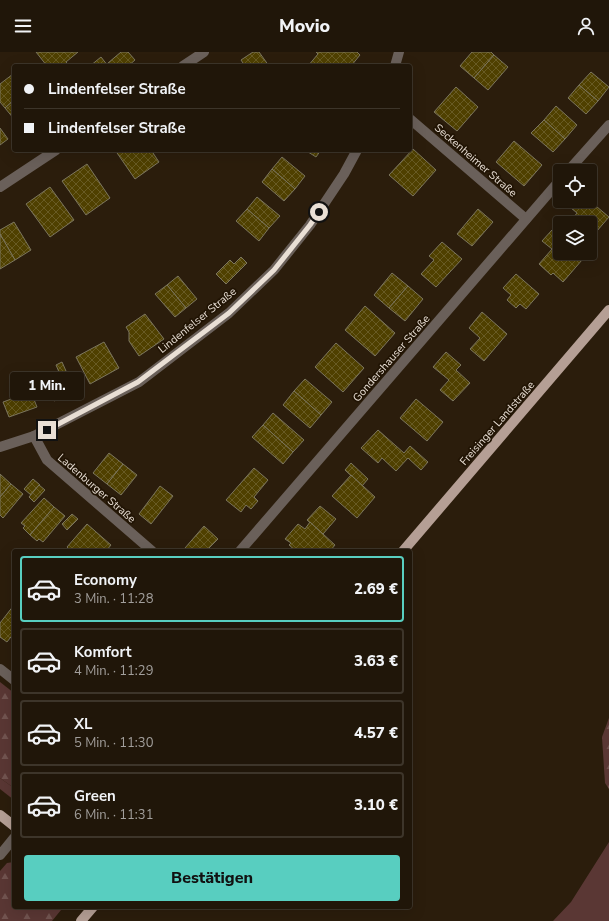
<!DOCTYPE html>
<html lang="de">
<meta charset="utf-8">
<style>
body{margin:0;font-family:"Nunito Sans",sans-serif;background:#281f12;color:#f1f3f6;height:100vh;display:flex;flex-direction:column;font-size:15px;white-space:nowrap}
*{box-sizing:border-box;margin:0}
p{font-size:13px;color:#a29f9c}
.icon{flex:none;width:22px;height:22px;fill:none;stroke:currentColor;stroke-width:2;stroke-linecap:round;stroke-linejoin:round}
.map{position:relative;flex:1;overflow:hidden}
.panel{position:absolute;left:12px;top:497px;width:400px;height:360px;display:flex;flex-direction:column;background:#201609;border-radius:4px;box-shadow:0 4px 16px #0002,0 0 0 1px #3d352a}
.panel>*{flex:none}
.hud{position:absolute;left:12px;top:12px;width:400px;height:88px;border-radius:4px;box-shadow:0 4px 16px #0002,0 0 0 1px #3d352a;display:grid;align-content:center;height:88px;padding:0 12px;background:#201609}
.controls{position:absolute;left:553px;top:112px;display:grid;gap:8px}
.controls a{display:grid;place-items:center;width:44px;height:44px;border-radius:4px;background:#201609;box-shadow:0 4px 16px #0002,0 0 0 1px #3d352a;font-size:20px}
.end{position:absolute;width:18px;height:18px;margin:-9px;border:5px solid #e9dfd5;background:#111;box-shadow:0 0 0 2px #111}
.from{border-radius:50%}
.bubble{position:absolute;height:28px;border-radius:4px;background:#201609;box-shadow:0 4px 16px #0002,0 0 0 1px #3d352a;font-size:13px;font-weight:800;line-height:28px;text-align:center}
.hud b{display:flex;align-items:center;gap:14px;height:38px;font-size:15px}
.hud b+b{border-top:1px solid #3d352a}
.hud i{width:10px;height:10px;background:#f1f3f6}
ul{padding:7px 0 0;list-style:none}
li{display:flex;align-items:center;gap:12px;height:66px;margin:0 8px 6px;padding:0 4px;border:2px solid #3d352a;border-radius:4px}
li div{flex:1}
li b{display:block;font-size:15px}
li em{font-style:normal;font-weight:800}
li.current{border-color:#58cec0}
li>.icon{width:36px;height:36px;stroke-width:1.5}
.button{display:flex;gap:8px;margin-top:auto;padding:8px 12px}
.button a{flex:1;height:46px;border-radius:4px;background:#58cec0;color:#111;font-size:16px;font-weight:800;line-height:46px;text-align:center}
header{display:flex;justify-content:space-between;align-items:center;height:52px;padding:0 12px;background:#201609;font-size:18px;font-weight:800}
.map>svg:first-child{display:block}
.green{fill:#5a3734}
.forest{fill:url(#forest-firs)}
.building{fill:url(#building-cross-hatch);stroke:#7c765e}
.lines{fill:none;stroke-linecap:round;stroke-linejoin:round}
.minor{stroke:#6a605a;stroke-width:10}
.major{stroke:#b59f95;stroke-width:10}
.route{stroke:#e9dfd5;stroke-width:5}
.labels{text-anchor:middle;stroke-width:3.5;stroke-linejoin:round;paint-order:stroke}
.street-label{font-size:11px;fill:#e9dfd5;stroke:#211404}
</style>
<header><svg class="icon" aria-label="menu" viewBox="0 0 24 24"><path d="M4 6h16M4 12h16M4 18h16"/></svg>Movio<svg class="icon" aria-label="person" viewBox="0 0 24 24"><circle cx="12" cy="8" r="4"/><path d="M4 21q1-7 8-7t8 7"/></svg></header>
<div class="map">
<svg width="609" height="869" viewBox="0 0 609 869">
<defs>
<pattern id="forest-firs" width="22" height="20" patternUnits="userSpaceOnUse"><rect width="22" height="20" fill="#5a3734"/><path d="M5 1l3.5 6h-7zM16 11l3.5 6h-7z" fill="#725450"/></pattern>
<pattern id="building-cross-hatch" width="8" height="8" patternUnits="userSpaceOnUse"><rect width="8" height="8" fill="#4f4000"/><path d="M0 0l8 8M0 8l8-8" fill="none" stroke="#685b24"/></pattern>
</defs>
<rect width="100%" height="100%" fill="#2b1d0c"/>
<g class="green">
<polygon points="0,726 14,736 14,748 0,737"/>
<polygon points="609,790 609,869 553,869 571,850"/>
</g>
<g class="forest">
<polygon points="0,630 14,641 14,736 0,726"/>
<polygon points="609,666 609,737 605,731 602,685"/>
<polygon points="14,810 14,855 61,855 61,858 52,869 0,869 0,819 7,811"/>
</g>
<g class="building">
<polygon points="36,0 78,0 66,10 70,14 47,14"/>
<polygon points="121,0 128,0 135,8 128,14 111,14 108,11"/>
<polygon points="253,0 259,0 269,14 245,14 241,8"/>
<polygon points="316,0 357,0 360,3 351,14 308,14 318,2"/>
<polygon points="472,0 491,0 494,3 474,26 460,14"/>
<polygon points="494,3 508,15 488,38 474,26"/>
<polygon points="101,5 108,14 90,14"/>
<polygon points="591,20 609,35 598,49 579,33"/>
<polygon points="13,22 14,23 14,48 5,56 0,50 0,32"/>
<polygon points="579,33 598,49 586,62 568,46"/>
<polygon points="456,35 478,55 457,79 434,60"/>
<polygon points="14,48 14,67 5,56"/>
<polygon points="556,54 577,73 565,87 544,68"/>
<polygon points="544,68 565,87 553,100 531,81"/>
<polygon points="0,76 8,87 0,93"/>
<polygon points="514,89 542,113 524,134 496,110"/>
<polygon points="413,97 436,118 413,144 389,123"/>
<polygon points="115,98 151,98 159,110 135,127"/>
<polygon points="305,98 321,98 316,105"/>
<polygon points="282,105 305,124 295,137 272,117"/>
<polygon points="87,112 110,146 86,163 62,129"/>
<polygon points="272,117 295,137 284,149 262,130"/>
<polygon points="50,135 74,168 50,185 26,152"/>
<polygon points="257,145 280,164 269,176 247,157"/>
<polygon points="577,149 590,149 609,165 590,187 590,171 569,171 577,161 571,156"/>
<polygon points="247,157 269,176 259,189 236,169"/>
<polygon points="478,157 493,170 472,194 457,182"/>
<polygon points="14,170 31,198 15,208 0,182 0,178"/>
<polygon points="552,178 560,185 560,187 552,197 542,189"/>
<polygon points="0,182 15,208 0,217"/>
<polygon points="559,189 560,190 560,201 573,201 582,208 563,230 553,221 551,223 539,212"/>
<polygon points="442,190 462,207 436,235 421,222 434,208 429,204"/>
<polygon points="241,205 247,211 226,232 216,222 230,208 234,212"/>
<polygon points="392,221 408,234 389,256 374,243"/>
<polygon points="516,222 539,242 526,257 520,252 516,256 507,248 511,243 503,236"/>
<polygon points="178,224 197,247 186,256 167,233"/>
<polygon points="167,233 186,256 175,265 155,242"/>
<polygon points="408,234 423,247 405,269 389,256"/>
<polygon points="365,254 395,281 375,304 345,278"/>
<polygon points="482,260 507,282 484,309 470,297 480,286 469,276"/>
<polygon points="145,262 164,287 139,304 129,289 129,280 126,275"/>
<polygon points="104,290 119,316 90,332 76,305"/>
<polygon points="336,291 364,316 343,340 315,315"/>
<polygon points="446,300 461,313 456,318 470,331 453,349 440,338 449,328 433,315"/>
<polygon points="62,310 70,328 76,326 81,336 54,349 47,334 62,327 56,313"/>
<polygon points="305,327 332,350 321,363 294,339"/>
<polygon points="294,339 321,363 310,376 283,353"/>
<polygon points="31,340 37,355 9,365 3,350"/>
<polygon points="416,347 443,370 427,389 400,366"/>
<polygon points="273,361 304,388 293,400 263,373"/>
<polygon points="263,373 293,400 283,412 252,385"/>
<polygon points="378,378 404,401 410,394 428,410 421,418 408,406 396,419 382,406 378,411 361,396"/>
<polygon points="109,401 123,412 107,432 93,421"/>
<polygon points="351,411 368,427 362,434 345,418"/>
<polygon points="123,412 137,423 121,443 107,432"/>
<polygon points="254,416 268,428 254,445 258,449 251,457 246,453 241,460 226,448"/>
<polygon points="0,422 11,432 0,445"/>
<polygon points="351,423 375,445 357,466 332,444"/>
<polygon points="33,427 40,433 31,443 24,437"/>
<polygon points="11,432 23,442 3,466 0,463 0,445"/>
<polygon points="39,433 45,438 34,450 29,445"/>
<polygon points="160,434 173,444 151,472 139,462"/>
<polygon points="44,446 54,455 30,483 23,476 25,474 21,471"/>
<polygon points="320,454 336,467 323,482 307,468"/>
<polygon points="54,455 65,464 43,490 39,487 37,489 30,483"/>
<polygon points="72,462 78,467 67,478 62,472"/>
<polygon points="310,470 335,493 330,499 296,499 289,493 291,491 285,487 298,472 305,477"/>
<polygon points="87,472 111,493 106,499 71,499 67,495"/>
<polygon points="204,474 218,487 206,499 188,499 185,496"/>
<polygon points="14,553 14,581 7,590 0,585 0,571"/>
</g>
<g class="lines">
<g class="minor">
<polyline points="183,14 204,0"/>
<polyline points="395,14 399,0"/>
<polyline points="410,67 526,167"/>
<polyline points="568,119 609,73"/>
<polyline points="0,135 56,98"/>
<polyline points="34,384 47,408 152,499"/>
<polyline points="0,395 34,384 139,330 229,261 274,218 310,173 344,122 357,98"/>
<polyline points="240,499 560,128"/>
<polyline points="0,617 14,628"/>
<polyline points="0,803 14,786"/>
</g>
<g class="major">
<polyline points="403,499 609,258"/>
<polyline points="0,763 14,774"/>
<polyline points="81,869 93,855"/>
</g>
</g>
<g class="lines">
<polyline class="route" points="47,378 138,330 229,261 274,218 310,173 319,160"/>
</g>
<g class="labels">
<g class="street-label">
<text transform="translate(476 108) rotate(41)" y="4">Seckenheimer Straße</text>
<text transform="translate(197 268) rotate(-39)" y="4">Lindenfelser Straße</text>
<text transform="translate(391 306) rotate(-49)" y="4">Gondershauser Straße</text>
<text transform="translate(497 371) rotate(-49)" y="4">Freisinger Landstraße</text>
<text transform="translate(97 436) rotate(41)" y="4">Ladenburger Straße</text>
</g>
</g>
</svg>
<div class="controls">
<a><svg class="icon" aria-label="locate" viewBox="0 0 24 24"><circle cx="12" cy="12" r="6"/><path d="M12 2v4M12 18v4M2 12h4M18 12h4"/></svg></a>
<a><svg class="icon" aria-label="layers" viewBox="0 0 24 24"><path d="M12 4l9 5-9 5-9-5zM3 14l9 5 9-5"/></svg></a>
</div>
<i class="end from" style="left:319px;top:160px"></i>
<i class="end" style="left:47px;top:378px"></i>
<div class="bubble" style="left:10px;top:320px;width:74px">1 Min.</div>
<div class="hud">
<b><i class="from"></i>Lindenfelser Straße</b>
<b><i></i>Lindenfelser Straße</b>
</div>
<section class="panel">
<ul>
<li class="current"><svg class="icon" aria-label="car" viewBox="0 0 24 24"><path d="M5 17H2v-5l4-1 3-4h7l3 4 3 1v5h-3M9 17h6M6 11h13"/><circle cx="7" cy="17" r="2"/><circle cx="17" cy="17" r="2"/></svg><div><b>Economy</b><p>3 Min. · 11:28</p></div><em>2.69 €</em></li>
<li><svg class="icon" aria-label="car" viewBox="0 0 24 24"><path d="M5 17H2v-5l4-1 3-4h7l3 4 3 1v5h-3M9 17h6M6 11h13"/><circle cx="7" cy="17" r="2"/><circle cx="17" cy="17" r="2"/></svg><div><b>Komfort</b><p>4 Min. · 11:29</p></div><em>3.63 €</em></li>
<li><svg class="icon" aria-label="car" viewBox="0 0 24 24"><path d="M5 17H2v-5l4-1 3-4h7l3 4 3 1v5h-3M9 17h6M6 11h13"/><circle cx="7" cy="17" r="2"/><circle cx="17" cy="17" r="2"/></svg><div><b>XL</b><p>5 Min. · 11:30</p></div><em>4.57 €</em></li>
<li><svg class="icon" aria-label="car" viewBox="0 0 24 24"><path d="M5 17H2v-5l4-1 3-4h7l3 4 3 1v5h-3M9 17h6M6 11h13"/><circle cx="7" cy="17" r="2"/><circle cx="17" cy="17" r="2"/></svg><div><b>Green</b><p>6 Min. · 11:31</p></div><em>3.10 €</em></li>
</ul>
<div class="button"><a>Bestätigen</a></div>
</section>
</div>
